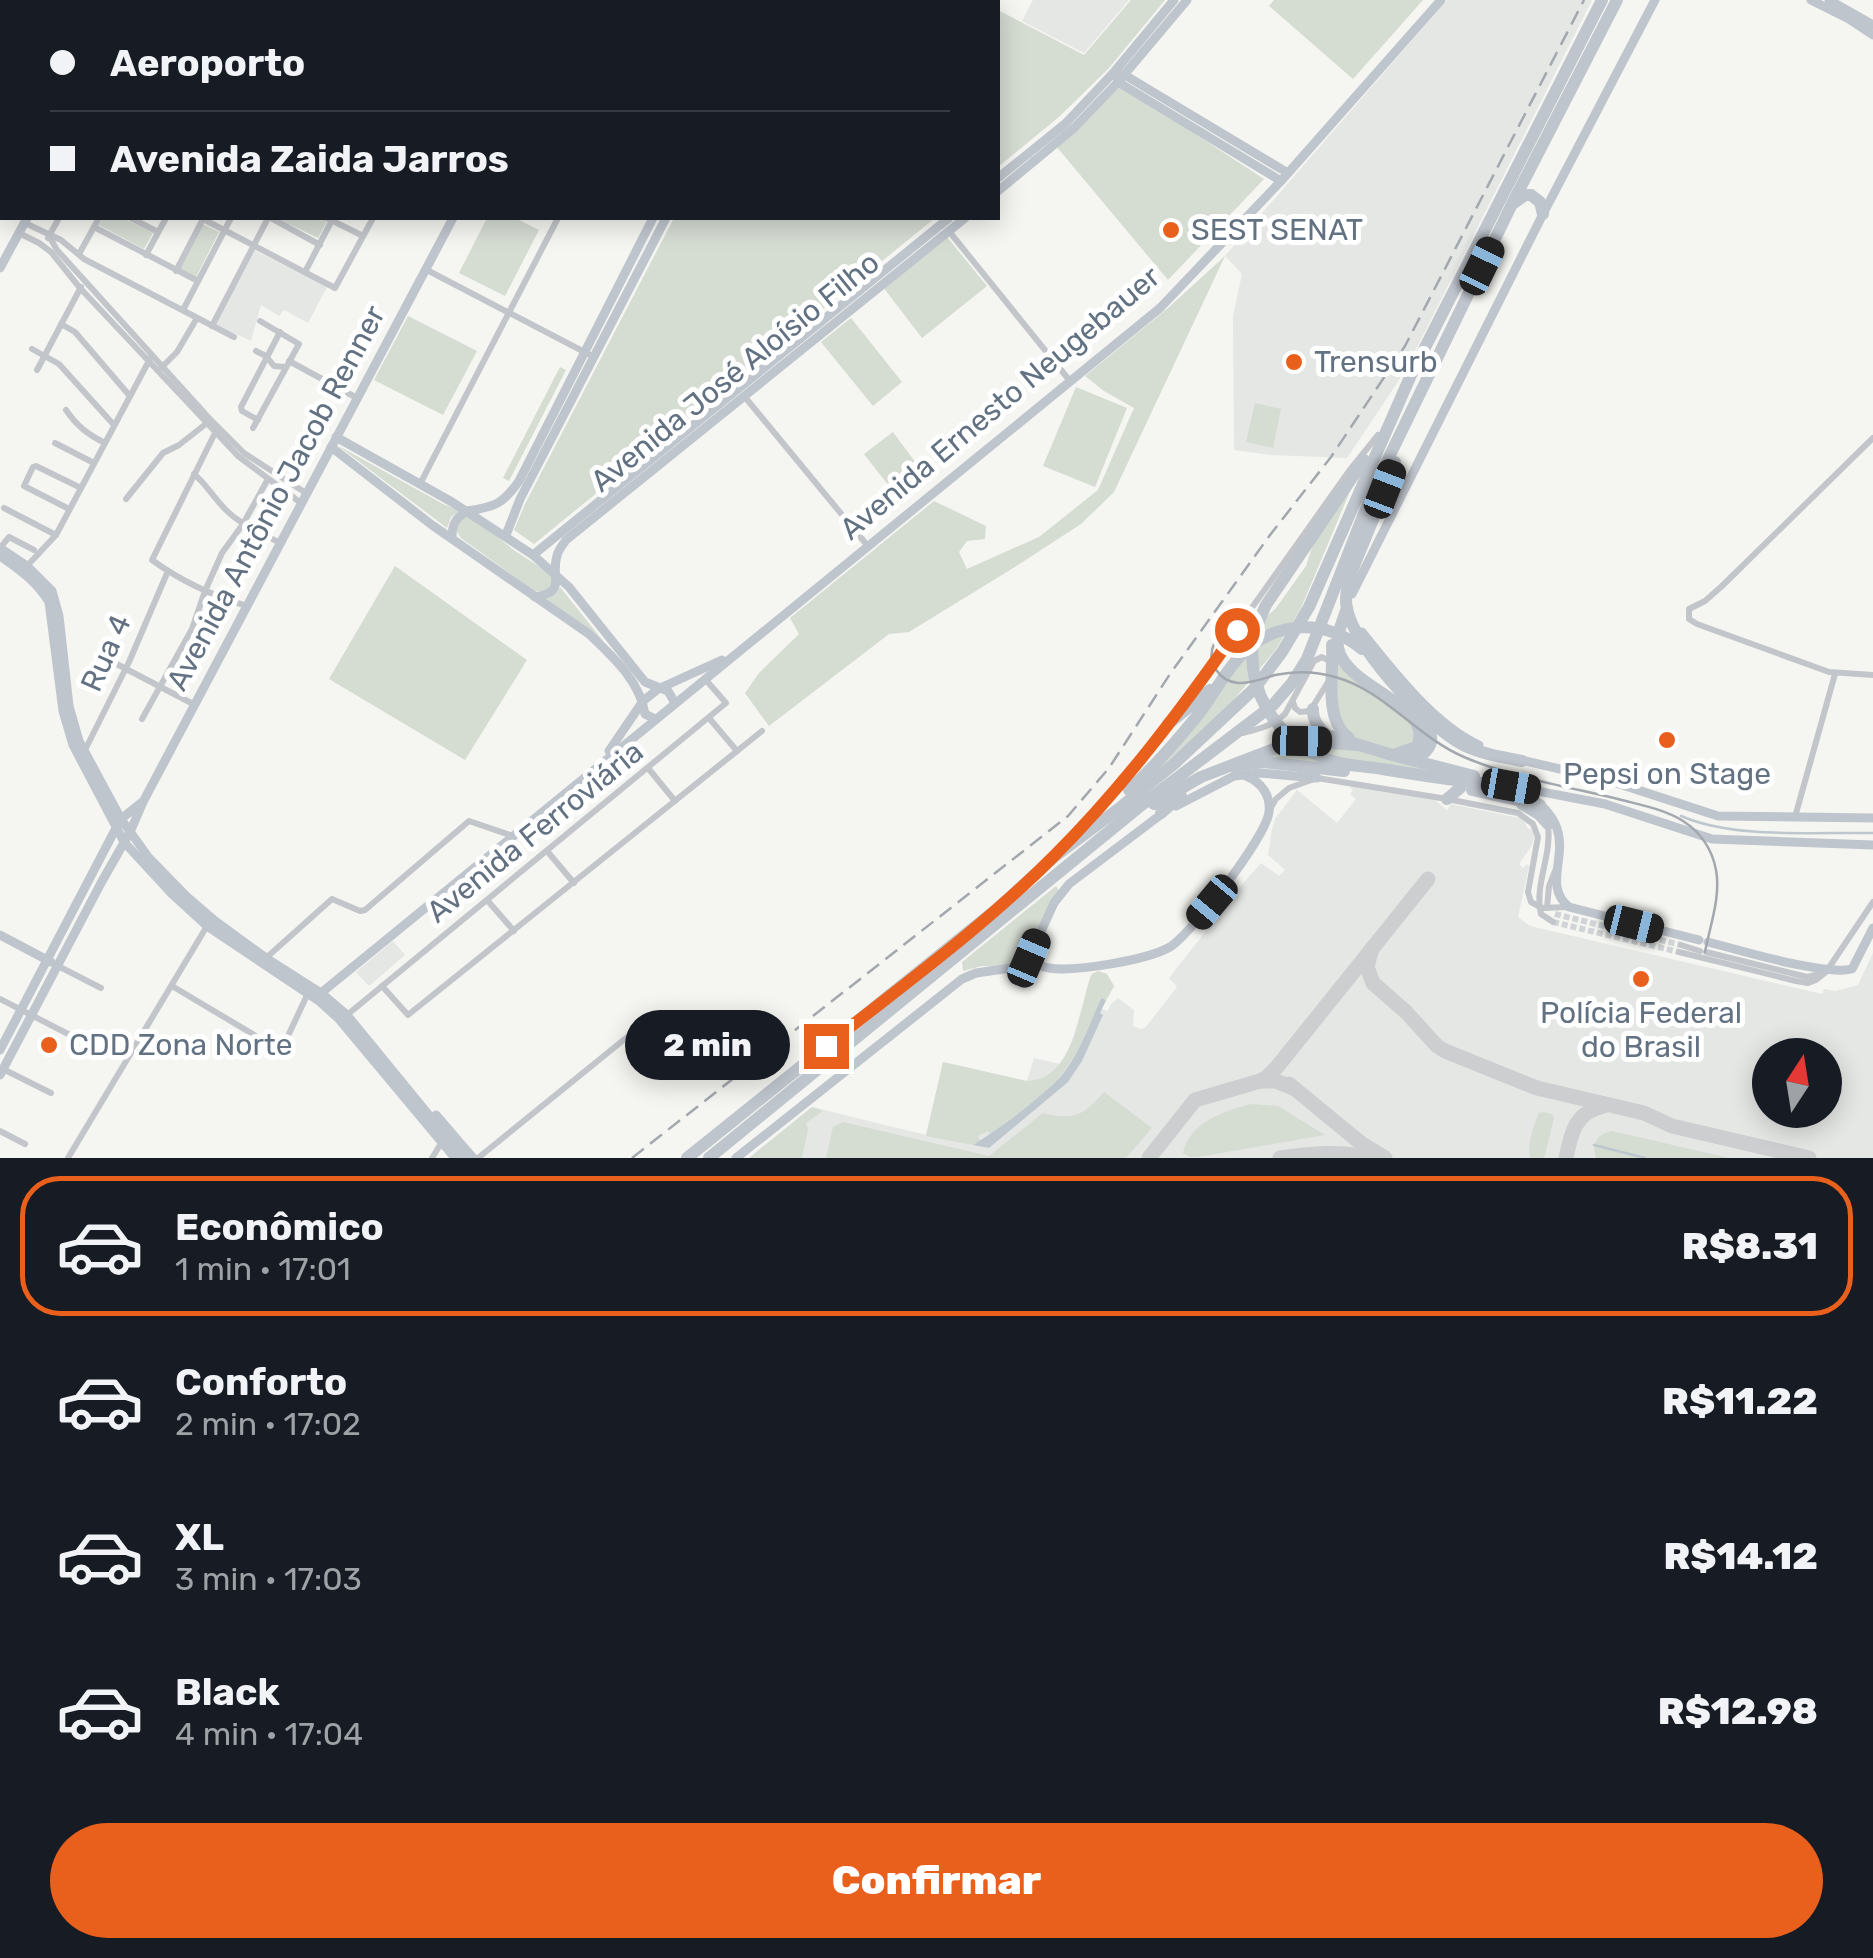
<!DOCTYPE html>
<html lang="pt">
<meta charset="utf-8">
<style>
body{margin:0;font-family:Rubik,sans-serif;background:#242831;color:#f1f3f6;height:100vh;display:flex;flex-direction:column;font-size:38px;white-space:nowrap}
*{box-sizing:border-box;margin:0}
p{font-size:32px;color:#9ea1a6}
.icon{flex:none;width:55px;height:55px;fill:none;stroke:currentColor;stroke-width:2;stroke-linecap:round;stroke-linejoin:round}
.map{position:relative;height:1158px;overflow:hidden}
.details{display:flex;flex-direction:column;background:#171b24;flex:1}
.details>*{flex:none}
.banner{position:absolute;left:0px;top:0px;width:1000px;height:220px;box-shadow:0 5px 25px #0003;display:grid;align-content:center;height:220px;padding:0 50px;background:#171b24}
.needle{width:65px;rotate:12deg}
.fabs{position:absolute;left:1752px;top:1038px;display:grid;gap:20px}
.fabs a{display:grid;place-items:center;width:90px;height:90px;border-radius:50%;background:#171b24;box-shadow:0 5px 25px #0003;font-size:50px}
.end{position:absolute;width:45px;height:45px;margin:-22px;border:12px solid #e9601d;background:#fff;box-shadow:0 0 0 5px #fff}
.from{border-radius:50%}
.bubble{position:absolute;height:70px;border-radius:35px;background:#171b24;box-shadow:0 5px 25px #0003;font-size:32px;font-weight:800;line-height:70px;text-align:center}
.car{position:absolute;width:30px;height:60px;margin:-30px -15px;border-radius:12px;box-shadow:0 0 8px 2px #0007;background:linear-gradient(#222 24%,#8ab4d8 0 40%,#222 0 76%,#8ab4d8 0 86%,#222 0)}
.banner b{display:flex;align-items:center;gap:35px;height:95px;font-size:38px}
.banner b+b{border-top:2px solid #363941}
.banner i{width:25px;height:25px;background:#f1f3f6}
ul{padding:18px 0 0;list-style:none}
li{display:flex;align-items:center;gap:30px;height:140px;margin:0 20px 15px;padding:0 30px;border:5px solid transparent;border-radius:40px}
li div{flex:1}
li b{display:block;font-size:38px}
li em{font-style:normal;font-weight:800}
li.current{border-color:#e9601d}
li>.icon{width:90px;height:90px;stroke-width:1.5}
.button{display:flex;gap:20px;margin-top:auto;padding:20px 50px}
.button a{flex:1;height:115px;border-radius:60px;background:#e9601d;color:#fff;font-size:40px;font-weight:800;line-height:115px;text-align:center}
.map>svg:first-child{display:block}
.built{fill:#e5e7e5;fill-rule:evenodd}
.green{fill:#d5dcd2}
.water{fill:#bdc7cd}
.lines{fill:none;stroke-linecap:round;stroke-linejoin:round}
.stream{stroke:#bdc7cd;stroke-width:2.5}
.taxiway{stroke:#ccced0;stroke-width:15}
.street-tunnel{stroke:#d0d4d6;stroke-width:6;stroke-dasharray:6 3;stroke-linecap:butt}
.street{stroke:#c2c5c9;stroke-width:6}
.secondary{stroke:#bfc5cd;stroke-width:9}
.highway{stroke:#bfc5cd;stroke-width:12}
.tram{stroke:#a2a8ae;stroke-width:2.5}
.rail{stroke:#a2a8ae;stroke-width:2.5;stroke-dasharray:15 8;stroke-linecap:butt}
.route{stroke:#e9601d;stroke-width:12}
.poi-dot{fill:#e9601d;stroke:#fff;stroke-width:4}
.labels{text-anchor:middle;stroke-width:10;stroke-linejoin:round;paint-order:stroke}
.poi-label{font-size:30px;fill:#637283;stroke:#fff;text-anchor:start}
.street-label{font-size:30px;fill:#637283;stroke:#fff}
</style>
<div class="map">
<svg width="1873" height="1158" viewBox="0 0 1873 1158">
<rect width="100%" height="100%" fill="#f5f5f1"/>
<g class="built">
<polygon points="1033,0 1129,0 1084,53 1022,21"/>
<polygon points="1447,0 1592,0 1405,371 1347,458 1271,455 1234,450 1233,316 1242,274 1225,256"/>
<polygon points="254,250 327,287 308,323 284,310 279,316 261,305 251,341 215,324"/>
<path d="M1352,785l83,15 12,10 4,-6 69,14 4,3 4,8h3l4,6 -3,10 -13,19 4,4 4,-4 2,2 -11,51 12,9 292,68 2,-5 11,2 23,-6 15,-32v205h-1124l63,-51 114,28 17,-73 84,19 7,-23 26,6 8,-8 22,-78 2,-4 6,-3 9,3 7,12 -12,23 6,2 2,-6 8,-7 16,12 -1,16 8,3 4,-1 32,-41 -8,-9 77,-98 15,-17 18,13 6,-6 -17,-15 4,-26 3,-10 22,-29 40,33 19,-24 -6,-5 3,-4 -3,-2zM1770,1055h55v55h-55z"/>
<polygon points="393,941 405,955 369,986 356,972"/>
</g>
<g class="green">
<polygon points="787,0 979,0 983,2 786,2"/>
<polygon points="1131,0 1165,0 1109,68 1060,116 998,167 998,10 1084,55"/>
<polygon points="1274,0 1423,0 1353,79 1269,6"/>
<polygon points="1119,84 1264,179 1168,280 1056,146"/>
<polygon points="103,218 123,218 153,233 144,249 99,225"/>
<polygon points="277,218 319,218 327,221 318,238"/>
<polygon points="487,218 515,218 539,230 505,296 459,273"/>
<polygon points="674,218 935,218 534,544 514,530 525,504"/>
<polygon points="203,224 219,232 196,277 180,269"/>
<polygon points="946,236 987,286 922,338 883,287"/>
<polygon points="1225,256 1114,492 1081,524 1018,565 909,632 889,634 769,726 745,693 759,673 799,634 790,618 934,501 986,526 985,539 967,541 959,552 967,569 1039,537 1098,490 1134,408 1104,391 1085,376 1168,308"/>
<polygon points="408,316 477,351 443,415 374,380"/>
<polygon points="851,318 902,382 873,406 821,342"/>
<polygon points="560,367 566,370 509,481 503,478"/>
<polygon points="1076,387 1127,408 1095,487 1043,466"/>
<polygon points="1255,403 1281,409 1273,448 1246,442"/>
<polygon points="893,432 927,478 899,499 864,454"/>
<polygon points="337,445 443,504 460,510 451,517 447,528"/>
<polygon points="1351,489 1301,608 1274,652 1220,716 1148,778 1263,620 1276,608 1306,566 1313,544"/>
<polygon points="467,516 475,519 515,551 548,572 553,579 550,589 541,592 534,591 461,538 457,532 457,524"/>
<polygon points="395,566 527,660 465,760 329,679"/>
<polygon points="560,587 604,642 547,599 557,592"/>
<polygon points="1335,640 1343,668 1408,717 1416,741 1391,752 1353,738 1338,724"/>
<polygon points="1342,746 1423,767 1422,777 1255,760 1285,748"/>
<polygon points="1056,886 1060,892 1025,959 1005,967 982,966 963,971 962,962"/>
<path d="M1098,971l9,3 7,12 -8,14 -6,-2c-9,25 -23,60 -41,79 -19,22 -46,39 -69,57l-2,-3 -10,5 2,5 -7,4 -47,-9 17,-74 84,19c45,-1 52,-66 63,-103l2,-4z"/>
<path d="M1104,1092l48,36 -26,30h-300l7,-31 10,-5 146,34 54,-43c31,8 41,2 61,-21z"/>
<path d="M1251,1104l27,2 47,29 -127,22h-8l-7,-4c6,-30 40,-42 68,-49z"/>
<polygon points="812,1107 823,1111 806,1123 808,1129 802,1158 749,1158"/>
<path d="M1544,1112l8,2 2,4 -9,37 -1,3h-14c-3,-13 3,-32 9,-45z"/>
<path d="M1612,1131l117,27h-133c-5,-15 1,-24 16,-27z"/>
</g>
<path class="water" d="M1101,998l5,2 -6,13 3,2 -21,46 -14,21 -79,66 -16,-3c24,-15 69,-48 88,-69 18,-21 29,-53 40,-78z"/>
<g class="lines">
<g class="stream">
<path d="M1681,816c53,23 133,16 192,17"/>
<polyline points="1594,1145 1645,1158"/>
</g>
<g class="taxiway">
<polyline points="1372,948 1367,967 1373,983 1406,1012 1437,1046 1445,1051 1537,1088 1644,1113 1672,1126 1809,1158"/>
<polyline points="1260,1081 1266,1078 1277,1067 1428,879"/>
<polyline points="1289,1084 1362,1144 1385,1158"/>
<polyline points="1149,1158 1195,1100 1260,1081 1276,1081 1293,1088"/>
<path d="M1280,1158c33,-5 61,-7 94,0"/>
<path d="M1566,1158c5,-25 9,-46 38,-52"/>
</g>
<g class="street-tunnel">
<polyline points="1555,914 1681,945"/>
<polyline points="1553,922 1679,952"/>
</g>
<g class="street">
<polyline points="98,0 104,2"/>
<polyline points="288,0 292,2"/>
<polyline points="374,0 379,2"/>
<polyline points="445,0 450,2"/>
<polyline points="638,0 643,2"/>
<polyline points="21,2 22,0"/>
<polyline points="52,2 54,0"/>
<polyline points="86,2 88,0"/>
<polyline points="173,2 175,0"/>
<polyline points="277,2 279,0"/>
<polyline points="314,2 316,0"/>
<polyline points="346,2 347,0"/>
<polyline points="485,2 486,0"/>
<polyline points="670,2 671,0"/>
<polyline points="0,10 2,11"/>
<polyline points="0,70 2,72"/>
<polyline points="131,218 158,232"/>
<polyline points="201,218 335,288 373,218"/>
<polyline points="271,218 320,245"/>
<polyline points="327,218 363,236"/>
<polyline points="25,223 61,240 84,259 234,337"/>
<polyline points="94,227 198,281"/>
<polyline points="948,230 1070,381"/>
<polyline points="19,233 39,243 51,252 80,288 238,456 301,503"/>
<polyline points="49,236 57,250 209,418 244,453 306,493"/>
<polyline points="48,238 59,218"/>
<polyline points="79,254 99,218"/>
<polyline points="146,255 166,218"/>
<polyline points="425,269 594,357"/>
<polyline points="176,271 203,219"/>
<polyline points="305,272 332,220"/>
<polyline points="183,310 231,218"/>
<polyline points="61,324 75,332 129,395"/>
<polyline points="212,326 268,218"/>
<polyline points="32,349 59,364 114,425"/>
<polyline points="256,351 266,356 274,366 285,367"/>
<polyline points="289,361 357,398"/>
<polyline points="162,367 177,352 197,318"/>
<polyline points="37,370 81,287"/>
<polyline points="744,396 867,545"/>
<path d="M66,410c11,16 21,24 39,33"/>
<polyline points="258,420 242,411 241,407 280,332"/>
<polyline points="253,428 299,344 260,321"/>
<path d="M215,433l-63,127c29,21 61,36 95,46"/>
<polyline points="1873,438 1722,586 1705,601 1689,609 1689,619 1697,624 1829,672 1873,675"/>
<polyline points="55,443 94,463"/>
<path d="M194,474c12,10 20,24 32,36 15,15 35,23 54,33"/>
<polyline points="420,484 558,218"/>
<polyline points="126,499 163,453 179,445 207,423"/>
<polyline points="4,508 56,535"/>
<polyline points="69,509 24,486 33,467 36,466 81,488"/>
<polyline points="0,548 9,537 34,550"/>
<polyline points="27,566 56,535 151,357"/>
<polyline points="109,660 195,705"/>
<polyline points="1293,702 1295,708 1300,712 1310,711 1328,682"/>
<polyline points="1180,709 1349,471 1378,435"/>
<polyline points="709,718 737,751"/>
<polyline points="142,719 192,629 205,591 222,553 243,524 268,479"/>
<path d="M1243,733c16,-4 29,-7 42,-19l29,-53 8,-4 9,5"/>
<polyline points="84,752 129,662 168,571"/>
<polyline points="648,768 675,801"/>
<polyline points="1270,809 1276,799 1289,788 1317,778 1447,799 1518,813 1533,824 1538,837 1528,892 1531,902 1542,908 1568,907"/>
<polyline points="1795,817 1835,674"/>
<path d="M1548,826c4,30 -14,58 -7,88l12,8"/>
<polyline points="1074,835 1111,796 1169,723"/>
<polyline points="547,851 574,883"/>
<polyline points="487,900 514,931"/>
<polyline points="1547,908 1549,886 1555,871"/>
<polyline points="1681,945 1700,951"/>
<polyline points="1679,952 1796,981 1808,983 1816,980 1826,972 1873,902"/>
<polyline points="1706,952 1807,977 1820,974"/>
<polyline points="266,958 332,899 360,911 365,910 469,821 513,836"/>
<polyline points="58,966 101,988"/>
<polyline points="172,986 281,1051 309,991"/>
<polyline points="382,986 408,1015 762,731"/>
<polyline points="0,999 74,1037"/>
<polyline points="347,1015 726,703 705,679"/>
<polyline points="3,1069 51,1093"/>
<polyline points="0,1131 25,1144"/>
<polyline points="68,1158 207,926 215,921"/>
<polyline points="432,1158 440,1145"/>
<polyline points="478,1158 652,1017"/>
</g>
<g class="secondary">
<polyline points="215,0 219,2"/>
<polyline points="1811,0 1849,19 1873,35"/>
<polyline points="1829,0 1873,25"/>
<polyline points="139,2 140,0"/>
<polyline points="568,2 569,0"/>
<polyline points="767,2 768,0"/>
<polyline points="779,2 780,0"/>
<polyline points="1123,74 1288,173"/>
<polyline points="1117,78 1118,82 1281,181"/>
<polyline points="998,178 1066,123 1115,71 1174,0"/>
<polyline points="998,191 1074,128 1118,82 1187,0"/>
<polyline points="0,268 27,218"/>
<polyline points="336,437 452,502 533,555 569,587 645,682 668,691 675,703"/>
<path d="M331,447l101,78 157,109c24,23 51,47 56,80l10,5"/>
<path d="M467,511c28,-4 36,-7 52,-30l134,-263"/>
<polyline points="506,535 520,499 666,218"/>
<path d="M452,538c0,-13 3,-20 15,-27"/>
<polyline points="0,548 27,566 52,591 59,616 69,706 79,741 121,819 149,858 186,896 215,921 266,958 321,993 347,1015 464,1158"/>
<polyline points="533,555 949,218"/>
<path d="M0,556c19,13 37,26 49,46l14,109 10,34 51,97 48,52 35,32 112,75 20,18 116,139"/>
<polyline points="1352,594 1543,214 1655,0"/>
<path d="M535,597c33,-5 15,-21 22,-41 1,-6 6,-11 9,-16l399,-322"/>
<path d="M1362,632c31,39 73,93 117,113"/>
<polyline points="609,751 643,701 658,689 722,660"/>
<polyline points="1517,759 1607,780 1718,816 1873,818"/>
<polyline points="1511,786 1605,804 1712,839 1873,845"/>
<path d="M1518,789c79,44 14,88 51,118l130,33"/>
<polyline points="1176,806 1234,776 1260,773 1317,778"/>
<polyline points="0,935 51,962"/>
<path d="M1708,942c32,8 116,34 144,27l21,-41"/>
<path d="M1029,958c7,5 12,9 20,10 27,4 98,-8 121,-21 22,-14 96,-110 99,-135 2,-17 -8,-30 -23,-36"/>
<polyline points="321,993 1160,308 1281,181 1441,0"/>
<polyline points="0,1050 116,828 121,819 141,803"/>
<polyline points="0,1075 101,883 130,832 143,802 453,218"/>
<polyline points="436,1115 473,1158"/>
<polyline points="736,1158 962,979 976,973 1011,968 1029,958 1054,903 1069,884 1163,813"/>
</g>
<g class="highway">
<polyline points="1514,203 1525,195 1531,195 1540,202 1543,214"/>
<path d="M1364,460l-98,145c-5,11 -11,23 -13,36 -6,53 26,101 76,119 16,6 36,6 53,9 43,7 85,14 129,17"/>
<path d="M1395,462c-9,24 -18,48 -28,72 -8,21 -20,43 -21,65 -1,42 82,128 117,146 19,9 39,12 59,16"/>
<path d="M1347,608c-4,12 -11,27 -9,40 8,41 98,56 79,99l-21,7"/>
<path d="M1332,645c2,30 -9,74 17,93"/>
<path d="M1313,709c-1,10 6,20 14,26l65,20 82,21"/>
<polyline points="1168,724 1210,690"/>
<path d="M1410,756l12,-1c12,-10 11,-18 5,-32"/>
<polyline points="1232,766 1264,762 1344,771"/>
<path d="M1129,790c25,-23 47,-48 68,-74 16,-20 28,-45 46,-63 35,-33 82,-34 119,-4"/>
<polyline points="1472,790 1540,805"/>
<polyline points="1447,799 1460,788"/>
<polyline points="1154,804 1201,777 1284,745 1302,741 1359,745"/>
<polyline points="1522,804 1539,814 1548,824"/>
<polyline points="1161,813 1181,796"/>
<polyline points="687,1158 997,909 1054,857 1121,807 1175,763 1255,688 1282,652 1309,607 1411,375 1602,0"/>
<polyline points="709,1158 1139,807 1273,705 1292,683 1307,659 1374,488 1512,204 1617,0"/>
</g>
<path class="tram" d="M1231,619c-6,8 -14,17 -17,25 -8,18 5,37 24,39 12,1 26,-5 37,-8 20,-4 40,-4 60,2 49,13 82,60 129,80 46,20 105,30 154,42 22,6 46,10 65,22 17,11 29,28 33,49 5,26 -6,56 -11,82"/>
<polyline class="rail" points="632,1158 1068,816 1109,768 1170,674 1270,535 1331,457 1405,346 1584,0"/>
</g>
<g class="lines">
<path class="route" d="M826,1046c77,-61 160,-121 229,-191 68,-68 127,-146 182,-225"/>
</g>
<g class="poi-dot">
<circle cx="1171" cy="230" r="10"/>
<circle cx="1294" cy="362" r="10"/>
<circle cx="1667" cy="740" r="10"/>
<circle cx="1641" cy="979" r="10"/>
<circle cx="49" cy="1045" r="10"/>
</g>
<g class="labels">
<g class="poi-label">
<text x="1191" y="240">SEST SENAT</text>
<text x="1314" y="372">Trensurb</text>
<text x="1667" y="784" text-anchor="middle">Pepsi on Stage</text>
<text x="1641" y="1023" text-anchor="middle">Polícia Federal<tspan x="1641" dy="34">do Brasil</tspan></text>
<text x="69" y="1055">CDD Zona Norte</text>
</g>
<g class="street-label">
<text transform="translate(735 372) rotate(-39)" y="10">Avenida José Aloísio Filho</text>
<text transform="translate(1000 403) rotate(-40)" y="10">Avenida Ernesto Neugebauer</text>
<text transform="translate(276 498) rotate(-62)" y="10">Avenida Antônio Jacob Renner</text>
<text transform="translate(106 653) rotate(-66)" y="10">Rua 4</text>
<text transform="translate(535 832) rotate(-39)" y="10">Avenida Ferroviária</text>
</g>
</g>
</svg>
<div class="fabs">
<a><svg class="needle" viewBox="-14 -14 28 28"><path d="M0-13l5 13h-10z" fill="#e53935"/><path d="M0 13l5-13h-10z" fill="#9ea1a6"/></svg></a>
</div>
<i class="end from" style="left:1237px;top:630px"></i>
<i class="end" style="left:826px;top:1046px"></i>
<div class="bubble" style="left:625px;top:1010px;width:165px">2 min</div>
<i class="car" style="left:1482px;top:266px;rotate:26deg"></i>
<i class="car" style="left:1385px;top:489px;rotate:21deg"></i>
<i class="car" style="left:1302px;top:741px;rotate:91deg"></i>
<i class="car" style="left:1511px;top:786px;rotate:100deg"></i>
<i class="car" style="left:1212px;top:902px;rotate:220deg"></i>
<i class="car" style="left:1634px;top:924px;rotate:104deg"></i>
<i class="car" style="left:1029px;top:958px;rotate:23deg"></i>
<div class="banner">
<b><i class="from"></i>Aeroporto</b>
<b><i></i>Avenida Zaida Jarros</b>
</div>
</div>
<section class="details">
<ul>
<li class="current"><svg class="icon" aria-label="car" viewBox="0 0 24 24"><path d="M5 17H2v-5l4-1 3-4h7l3 4 3 1v5h-3M9 17h6M6 11h13"/><circle cx="7" cy="17" r="2"/><circle cx="17" cy="17" r="2"/></svg><div><b>Econômico</b><p>1 min · 17:01</p></div><em>R$8.31</em></li>
<li><svg class="icon" aria-label="car" viewBox="0 0 24 24"><path d="M5 17H2v-5l4-1 3-4h7l3 4 3 1v5h-3M9 17h6M6 11h13"/><circle cx="7" cy="17" r="2"/><circle cx="17" cy="17" r="2"/></svg><div><b>Conforto</b><p>2 min · 17:02</p></div><em>R$11.22</em></li>
<li><svg class="icon" aria-label="car" viewBox="0 0 24 24"><path d="M5 17H2v-5l4-1 3-4h7l3 4 3 1v5h-3M9 17h6M6 11h13"/><circle cx="7" cy="17" r="2"/><circle cx="17" cy="17" r="2"/></svg><div><b>XL</b><p>3 min · 17:03</p></div><em>R$14.12</em></li>
<li><svg class="icon" aria-label="car" viewBox="0 0 24 24"><path d="M5 17H2v-5l4-1 3-4h7l3 4 3 1v5h-3M9 17h6M6 11h13"/><circle cx="7" cy="17" r="2"/><circle cx="17" cy="17" r="2"/></svg><div><b>Black</b><p>4 min · 17:04</p></div><em>R$12.98</em></li>
</ul>
<div class="button"><a>Confirmar</a></div>
</section>
